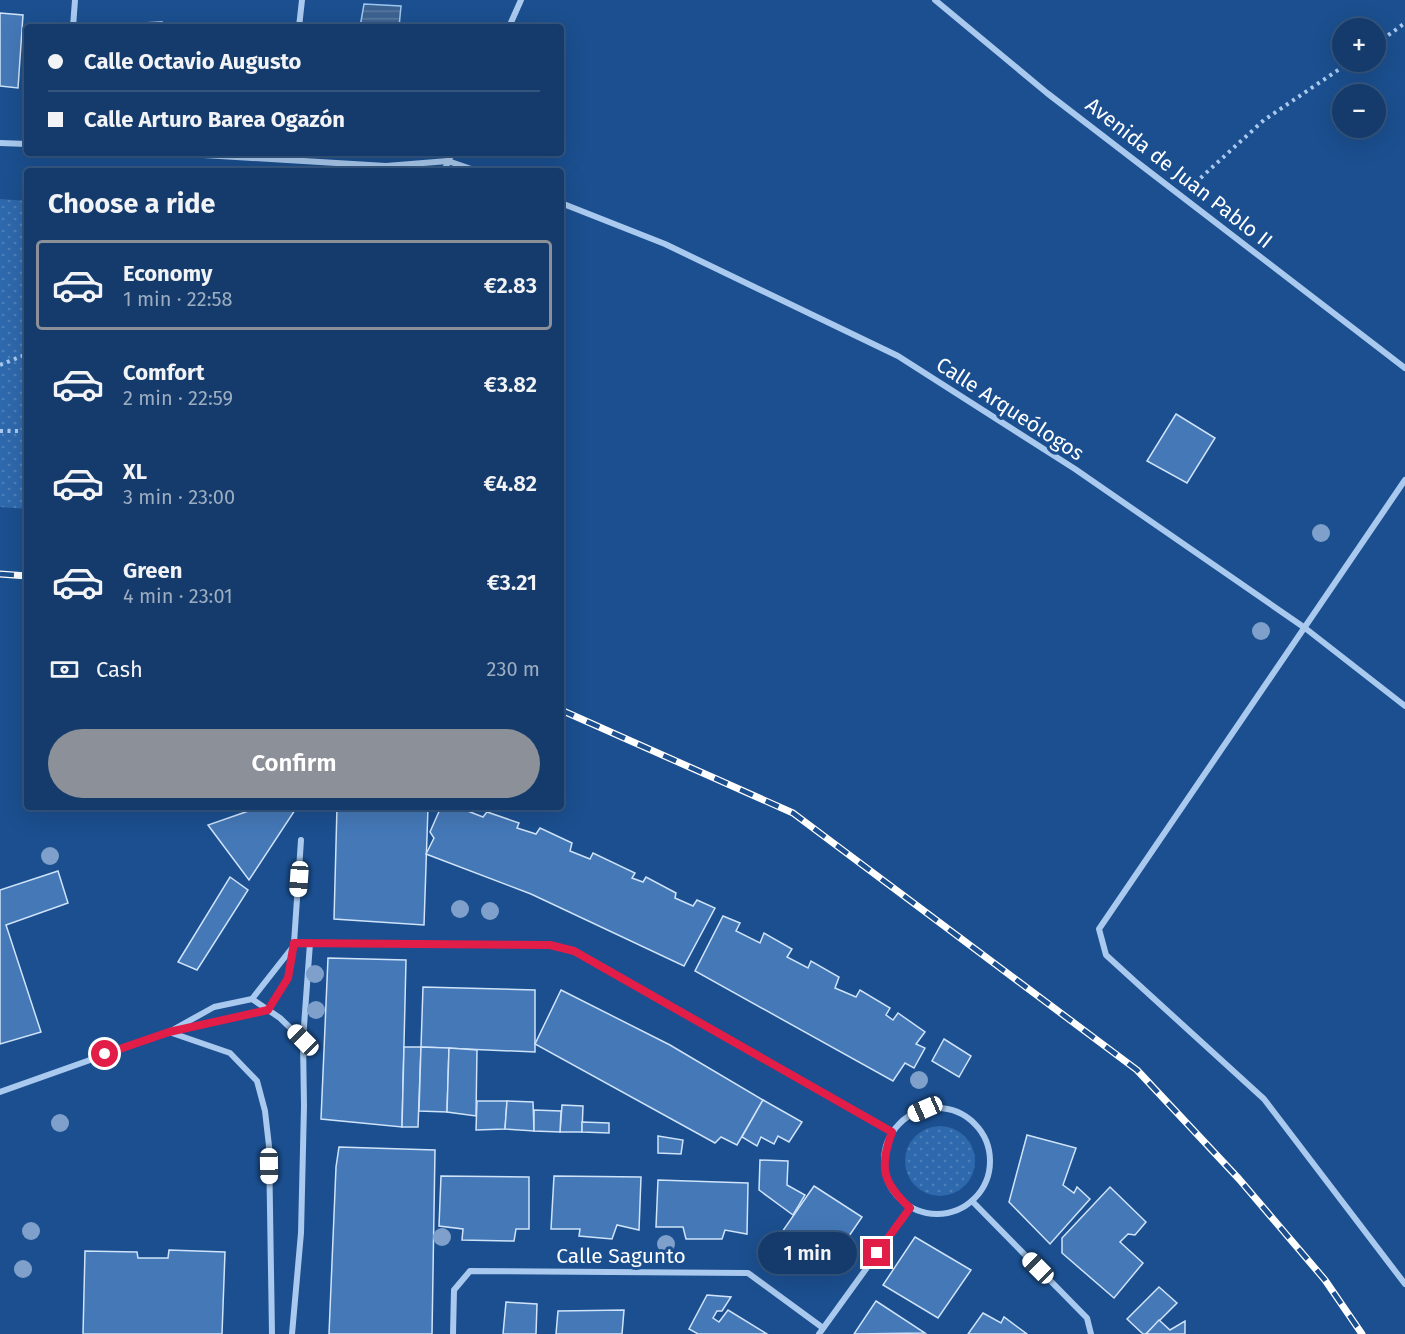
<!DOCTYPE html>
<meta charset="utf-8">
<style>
body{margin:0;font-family:"Fira Sans",sans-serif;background:#214673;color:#f1f3f6;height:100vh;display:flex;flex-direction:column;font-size:22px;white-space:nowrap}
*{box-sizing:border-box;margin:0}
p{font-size:20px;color:#9dadc1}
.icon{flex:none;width:33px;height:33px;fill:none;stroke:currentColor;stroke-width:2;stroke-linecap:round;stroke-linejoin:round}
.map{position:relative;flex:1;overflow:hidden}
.sheet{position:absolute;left:24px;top:168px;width:540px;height:642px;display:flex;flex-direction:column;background:#143b6b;border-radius:6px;box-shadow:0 6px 24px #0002,0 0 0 2px #33557e}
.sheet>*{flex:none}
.top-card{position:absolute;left:24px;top:24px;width:540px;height:132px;border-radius:6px;box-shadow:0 6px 24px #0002,0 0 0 2px #33557e;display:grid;align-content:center;height:132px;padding:0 24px;background:#143b6b}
.buttons{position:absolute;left:1332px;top:18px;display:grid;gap:12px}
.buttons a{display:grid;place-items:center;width:54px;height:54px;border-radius:50%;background:#143b6b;box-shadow:0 6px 24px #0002,0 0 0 2px #33557e;font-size:30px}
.end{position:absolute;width:27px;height:27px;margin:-14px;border:8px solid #e11d48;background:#fff;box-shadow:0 0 0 3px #fff}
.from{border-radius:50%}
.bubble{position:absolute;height:42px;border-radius:21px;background:#143b6b;box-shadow:0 6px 24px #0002,0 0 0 2px #33557e;font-size:20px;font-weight:600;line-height:42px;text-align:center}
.car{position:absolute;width:18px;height:36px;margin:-18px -9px;border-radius:8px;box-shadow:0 0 4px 2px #0007;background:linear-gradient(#fff 24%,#345 0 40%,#fff 0 76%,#345 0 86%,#fff 0)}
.top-card b{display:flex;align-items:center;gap:21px;height:57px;font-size:22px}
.top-card b+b{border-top:2px solid #33557e}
.top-card i{width:15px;height:15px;background:#f1f3f6}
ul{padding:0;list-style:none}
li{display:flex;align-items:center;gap:18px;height:90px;margin:0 12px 9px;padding:0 12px;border:3px solid transparent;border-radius:6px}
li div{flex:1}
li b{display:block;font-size:22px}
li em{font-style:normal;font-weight:600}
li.active{border-color:#8c9099}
li>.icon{width:54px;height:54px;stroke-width:1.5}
h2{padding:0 24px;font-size:27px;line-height:72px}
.pay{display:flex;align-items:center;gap:15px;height:66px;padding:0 24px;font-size:22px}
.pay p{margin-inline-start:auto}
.primary-button{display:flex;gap:12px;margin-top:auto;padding:12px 24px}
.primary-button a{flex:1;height:69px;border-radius:36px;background:#8c9099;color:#fff;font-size:24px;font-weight:600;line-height:69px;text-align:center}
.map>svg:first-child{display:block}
.grass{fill:url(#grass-dots)}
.water{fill:url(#water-rules);stroke:#9cc4f0;stroke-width:1.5}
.building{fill:#4478b7;stroke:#cfe3fa;stroke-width:1.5}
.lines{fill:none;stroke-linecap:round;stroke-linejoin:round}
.path{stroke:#a9c9ee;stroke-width:4;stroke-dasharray:3 4.5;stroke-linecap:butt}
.minor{stroke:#a9c9ee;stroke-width:6}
.rail-casing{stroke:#fff;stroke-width:7}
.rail{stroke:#1b4f8f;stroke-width:4.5;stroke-dasharray:14;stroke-linecap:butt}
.tree{fill:#7ea0ca}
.route{stroke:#e11d48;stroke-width:8}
.labels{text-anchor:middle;stroke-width:6;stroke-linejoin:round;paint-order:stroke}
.street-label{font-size:21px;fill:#fff;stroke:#1b4f8f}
</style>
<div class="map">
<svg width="1405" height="1334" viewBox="0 0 1405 1334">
<defs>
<pattern id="grass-dots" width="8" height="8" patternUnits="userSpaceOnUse" patternTransform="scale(1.5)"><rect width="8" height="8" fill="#2e69ad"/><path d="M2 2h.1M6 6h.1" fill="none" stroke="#4d80b9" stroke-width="1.8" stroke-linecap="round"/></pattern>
<pattern id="water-rules" width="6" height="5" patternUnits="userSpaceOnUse" patternTransform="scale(1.5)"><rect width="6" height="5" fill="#3c6290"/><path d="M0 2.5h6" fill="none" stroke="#597aa1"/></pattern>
</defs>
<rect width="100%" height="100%" fill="#1b4f8f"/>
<g class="grass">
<polygon points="0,199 27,201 27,509 0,507"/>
<circle cx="940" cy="1161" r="35"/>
</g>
<polygon class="water" points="364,4 401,6 399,27 360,27"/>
<g class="building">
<polygon points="0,13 23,15 18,88 0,86"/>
<polygon points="162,22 162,27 142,27 142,23"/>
<polygon points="1176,414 1215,438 1187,483 1147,461"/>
<polygon points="260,807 297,807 249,880 208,825"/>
<polygon points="337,807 428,807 424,925 334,919"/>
<polygon points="441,807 465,807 465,810 483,817 487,812 519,823 517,828 536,834 540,828 572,843 570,851 590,859 593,853 635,873 632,878 643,882 646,877 676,893 675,898 693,906 697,900 715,908 684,966 531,894 426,854 434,838 430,832"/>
<polygon points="58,871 68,903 6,925 41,1032 0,1044 0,890"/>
<polygon points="230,877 248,890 197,970 178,962"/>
<polygon points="723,916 740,923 736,931 760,943 764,933 792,949 787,957 808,968 811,961 839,977 835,988 856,997 860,990 890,1008 886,1015 893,1020 898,1013 925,1032 916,1044 925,1048 914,1068 905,1063 893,1081 695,971"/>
<polygon points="328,958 406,960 402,1127 321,1119"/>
<polygon points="423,987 535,990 535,1052 421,1047"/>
<polygon points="561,990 670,1045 763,1100 737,1145 721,1137 715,1143 535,1044"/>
<polygon points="944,1039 971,1056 959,1077 932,1061"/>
<polygon points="404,1047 421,1047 418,1127 402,1127"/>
<polygon points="421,1047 449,1048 447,1112 419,1111"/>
<polygon points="449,1048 477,1050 476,1116 447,1112"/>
<polygon points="763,1100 802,1122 789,1142 778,1136 774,1144 761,1137 757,1146 742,1137"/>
<polygon points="477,1101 507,1101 505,1129 476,1130"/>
<polygon points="507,1101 533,1102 534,1131 505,1129"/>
<polygon points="562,1105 583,1106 582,1132 560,1132"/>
<polygon points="534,1110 561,1111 560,1132 534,1131"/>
<polygon points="582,1122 609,1123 609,1133 582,1132"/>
<polygon points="1027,1135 1076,1148 1063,1185 1074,1193 1077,1187 1090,1199 1050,1244 1009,1202"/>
<polygon points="658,1136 683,1140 681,1154 658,1153"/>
<polygon points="339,1147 435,1150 432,1334 329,1334 336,1167"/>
<polygon points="760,1160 788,1161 787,1185 805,1195 793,1215 759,1190"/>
<polygon points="441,1176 529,1177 529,1229 516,1229 514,1241 462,1240 463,1229 439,1226"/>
<polygon points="554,1176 641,1177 639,1230 617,1225 612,1239 579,1236 580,1229 551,1229"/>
<polygon points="658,1180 748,1183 747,1234 725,1230 722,1239 686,1239 683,1227 656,1227"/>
<polygon points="814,1186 862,1217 849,1236 840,1233 826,1253 821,1251 811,1266 775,1242"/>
<polygon points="1110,1187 1146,1222 1135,1235 1128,1234 1120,1242 1143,1263 1114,1298 1062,1253 1062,1238"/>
<polygon points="915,1237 971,1270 938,1318 883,1285"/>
<polygon points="169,1250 225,1252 222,1334 83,1334 85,1251 137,1252 138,1258 168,1258"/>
<polygon points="1159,1287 1177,1303 1146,1334 1143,1334 1127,1319"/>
<polygon points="707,1295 731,1297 722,1311 717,1311 713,1318 719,1322 728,1310 767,1334 698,1334 689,1329"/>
<polygon points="876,1301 925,1333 854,1334"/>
<polygon points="506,1302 537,1304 536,1334 503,1334"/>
<polygon points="624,1310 622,1334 556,1334 558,1311"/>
<polygon points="983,1313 1001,1323 1004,1317 1027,1334 968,1334"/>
<polygon points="1159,1320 1170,1330 1185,1321 1185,1334 1146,1334"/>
</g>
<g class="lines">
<g class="path">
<polyline points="1376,44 1405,23"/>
<polyline points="1195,183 1264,120 1350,62"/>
<polyline points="0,365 27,354"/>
<polyline points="0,431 27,431"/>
</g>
<g class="minor">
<polyline points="935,0 1047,93 1405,368"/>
<polyline points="73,27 75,0"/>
<polyline points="299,27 302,0"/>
<polyline points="509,27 521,0"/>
<polyline points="0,143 27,144"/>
<polyline points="171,153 386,166 448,161 477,171"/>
<polyline points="444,171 452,153"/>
<polyline points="561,203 665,244 898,356 1075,469 1305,628 1405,706"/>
<polyline points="1405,480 1099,929 1106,955 1264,1099 1405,1284"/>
<polyline points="294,943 550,945 575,951 892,1132"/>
<polyline points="252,999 292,948"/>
<polyline points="268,1010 288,978 294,943 301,840"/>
<polyline points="169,1032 214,1007 252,999 280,1018 303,1040 304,1106 301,1233 292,1334"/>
<polyline points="169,1032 230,1053 257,1081 265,1111 269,1146 272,1334"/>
<polyline points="303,1040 310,943"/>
<polyline points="0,1092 169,1032 268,1010"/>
<circle cx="937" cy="1161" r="53"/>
<polyline points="972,1201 1087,1318 1091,1334"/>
<polyline points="453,1334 454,1290 470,1271 748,1273 823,1328"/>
<polyline points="819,1334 910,1208"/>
</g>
<g class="rail-casing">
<g id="rail">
<polyline points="0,574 27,576"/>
<polyline points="561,710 793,813 1137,1070 1239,1179 1325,1280 1362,1334"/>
</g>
</g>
<use href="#rail" class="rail"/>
</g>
<g class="tree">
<circle cx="1321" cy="533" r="9"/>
<circle cx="1261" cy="631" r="9"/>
<circle cx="50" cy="856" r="9"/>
<circle cx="460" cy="909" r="9"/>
<circle cx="490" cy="911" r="9"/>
<circle cx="315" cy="974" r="9"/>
<circle cx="316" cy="1010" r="9"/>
<circle cx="919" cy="1080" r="9"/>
<circle cx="60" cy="1123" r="9"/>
<circle cx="31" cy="1231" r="9"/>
<circle cx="442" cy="1237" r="9"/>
<circle cx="666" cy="1244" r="9"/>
<circle cx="23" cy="1269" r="9"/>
</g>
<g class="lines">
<path class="route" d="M105,1054l64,-22 99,-22 20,-32 6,-35 256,2 24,6 318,181c-13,35 -10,50 18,76l-33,45"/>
</g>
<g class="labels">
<g class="street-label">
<text transform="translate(1179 173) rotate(38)" y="7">Avenida de Juan Pablo II</text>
<text transform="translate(1010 409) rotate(33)" y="7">Calle Arqueólogos</text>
<text x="621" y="1263">Calle Sagunto</text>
</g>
</g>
</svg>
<div class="buttons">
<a>+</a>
<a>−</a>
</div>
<i class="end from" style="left:105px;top:1054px"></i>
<i class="end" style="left:877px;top:1253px"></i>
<div class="bubble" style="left:758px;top:1232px;width:99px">1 min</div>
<i class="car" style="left:299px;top:879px;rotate:184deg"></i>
<i class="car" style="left:303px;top:1040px;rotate:315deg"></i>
<i class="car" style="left:925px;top:1109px;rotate:246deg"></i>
<i class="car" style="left:269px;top:1166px;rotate:179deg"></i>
<i class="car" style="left:1038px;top:1268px;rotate:315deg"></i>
<div class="top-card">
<b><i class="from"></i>Calle Octavio Augusto</b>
<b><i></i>Calle Arturo Barea Ogazón</b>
</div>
<section class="sheet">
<h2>Choose a ride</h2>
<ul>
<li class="active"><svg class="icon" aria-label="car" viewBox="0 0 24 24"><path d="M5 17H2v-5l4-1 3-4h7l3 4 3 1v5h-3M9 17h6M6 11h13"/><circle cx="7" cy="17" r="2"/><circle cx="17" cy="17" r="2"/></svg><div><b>Economy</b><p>1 min · 22:58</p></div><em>€2.83</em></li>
<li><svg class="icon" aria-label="car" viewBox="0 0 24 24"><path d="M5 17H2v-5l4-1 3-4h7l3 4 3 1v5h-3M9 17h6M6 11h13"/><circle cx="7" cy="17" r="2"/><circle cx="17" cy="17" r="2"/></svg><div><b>Comfort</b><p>2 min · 22:59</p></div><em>€3.82</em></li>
<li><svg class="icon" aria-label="car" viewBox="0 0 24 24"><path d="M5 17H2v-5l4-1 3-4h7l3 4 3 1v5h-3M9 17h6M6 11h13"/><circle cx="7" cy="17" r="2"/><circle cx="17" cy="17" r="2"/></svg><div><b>XL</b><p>3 min · 23:00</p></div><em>€4.82</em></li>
<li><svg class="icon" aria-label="car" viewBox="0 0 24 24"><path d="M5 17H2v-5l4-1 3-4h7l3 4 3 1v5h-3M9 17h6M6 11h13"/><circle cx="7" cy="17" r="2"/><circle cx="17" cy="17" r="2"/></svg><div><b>Green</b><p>4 min · 23:01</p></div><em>€3.21</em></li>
</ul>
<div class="pay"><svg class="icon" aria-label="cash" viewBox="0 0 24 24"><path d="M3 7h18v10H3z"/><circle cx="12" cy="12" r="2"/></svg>Cash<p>230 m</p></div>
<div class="primary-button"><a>Confirm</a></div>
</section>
</div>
